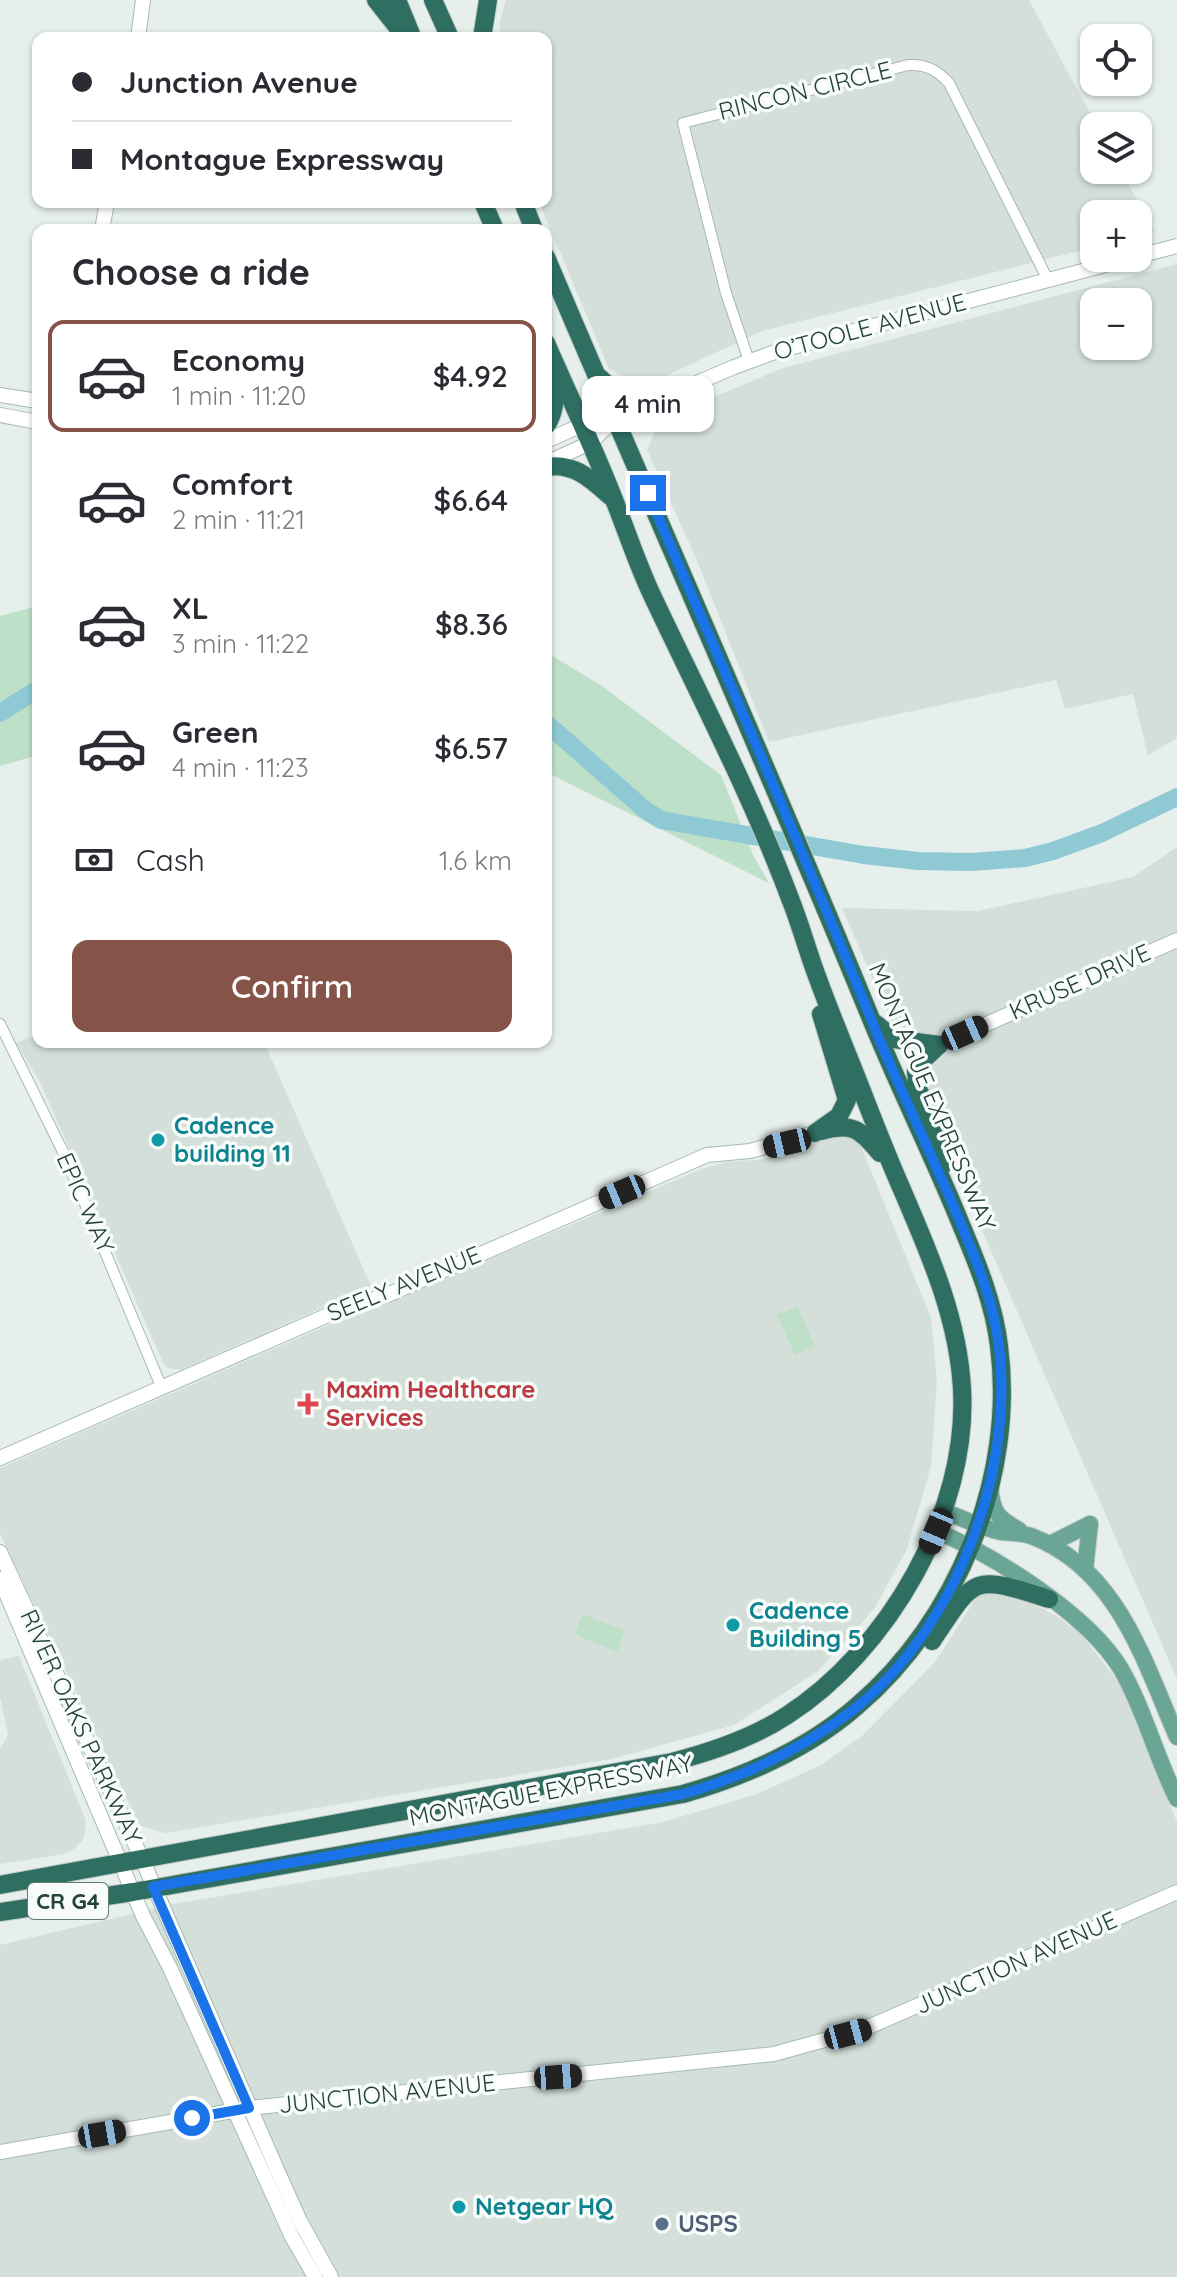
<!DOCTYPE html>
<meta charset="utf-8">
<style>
body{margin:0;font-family:Quicksand,sans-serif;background:#f2f2f3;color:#2b2b33;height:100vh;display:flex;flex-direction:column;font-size:30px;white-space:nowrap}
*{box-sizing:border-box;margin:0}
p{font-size:26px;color:#7c7c81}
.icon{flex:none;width:44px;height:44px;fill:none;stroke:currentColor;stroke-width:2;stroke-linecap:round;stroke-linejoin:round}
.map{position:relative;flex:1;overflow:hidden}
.details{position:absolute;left:32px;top:224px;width:520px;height:824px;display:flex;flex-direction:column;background:#fff;border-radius:16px;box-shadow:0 2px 6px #0004}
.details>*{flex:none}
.banner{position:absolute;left:32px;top:32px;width:520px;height:176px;border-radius:16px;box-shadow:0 2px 6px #0004;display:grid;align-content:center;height:176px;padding:0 40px;background:#fff}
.fabs{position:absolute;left:1080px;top:24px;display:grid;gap:16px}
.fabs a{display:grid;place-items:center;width:72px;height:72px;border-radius:16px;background:#fff;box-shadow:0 2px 6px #0004;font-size:40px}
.end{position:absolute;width:36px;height:36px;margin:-18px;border:10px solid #1a73e8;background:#fff;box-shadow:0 0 0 4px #fff}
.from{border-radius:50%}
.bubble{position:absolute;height:56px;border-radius:16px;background:#fff;box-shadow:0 2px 6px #0004;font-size:26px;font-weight:600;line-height:56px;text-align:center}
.car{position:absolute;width:24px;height:48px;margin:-24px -12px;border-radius:10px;box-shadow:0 0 6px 2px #0007;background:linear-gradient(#222 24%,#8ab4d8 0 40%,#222 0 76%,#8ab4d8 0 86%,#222 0)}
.banner b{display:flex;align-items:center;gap:28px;height:76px;font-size:30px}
.banner b+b{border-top:2px solid #e1e1e2}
.banner i{width:20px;height:20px;background:#2b2b33}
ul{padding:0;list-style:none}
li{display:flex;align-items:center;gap:24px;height:112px;margin:0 16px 12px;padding:0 24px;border:4px solid transparent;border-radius:16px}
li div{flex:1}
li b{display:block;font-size:30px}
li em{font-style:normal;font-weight:600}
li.on{border-color:#855347}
li>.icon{width:72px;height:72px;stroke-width:1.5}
h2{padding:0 40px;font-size:36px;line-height:96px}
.pay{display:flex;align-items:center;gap:20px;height:88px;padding:0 40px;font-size:30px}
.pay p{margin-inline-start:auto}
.primary-button{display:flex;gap:16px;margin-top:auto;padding:16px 40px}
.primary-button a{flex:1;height:92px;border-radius:16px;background:#855347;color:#fff;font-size:32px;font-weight:600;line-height:92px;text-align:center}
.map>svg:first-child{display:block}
.built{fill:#d4dfda;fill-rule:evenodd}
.green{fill:#bfe0c8}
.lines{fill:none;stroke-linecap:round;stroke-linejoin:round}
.river{stroke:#8ec9d4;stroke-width:18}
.street-casing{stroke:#a8b8b2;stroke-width:12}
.secondary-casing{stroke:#a4bbb3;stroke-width:16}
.primary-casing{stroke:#c2cac8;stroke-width:18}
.highway-casing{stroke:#c2cac8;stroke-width:20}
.street{stroke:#fff;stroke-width:10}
.secondary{stroke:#fff;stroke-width:14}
.primary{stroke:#6aa596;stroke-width:16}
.highway{stroke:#2f6f62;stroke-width:18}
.route{stroke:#1a73e8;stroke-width:10}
.culture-dot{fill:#0f9aa8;stroke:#f7fbf9;stroke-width:3}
.health-dot{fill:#e0444e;stroke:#f7fbf9;stroke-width:3}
.service-dot{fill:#5c6f8a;stroke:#f7fbf9;stroke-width:3}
.labels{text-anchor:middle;stroke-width:7;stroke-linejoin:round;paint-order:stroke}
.shield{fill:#f7fbf9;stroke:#637a73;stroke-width:2}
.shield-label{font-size:22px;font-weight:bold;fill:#24423a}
.street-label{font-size:24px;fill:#24423a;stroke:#f7fbf9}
.culture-label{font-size:24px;font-weight:bold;fill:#0d838f;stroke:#f7fbf9;text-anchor:start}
.health-label{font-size:24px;font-weight:bold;fill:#be3a42;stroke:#f7fbf9;text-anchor:start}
.service-label{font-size:24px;font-weight:bold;fill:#4e5e75;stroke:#f7fbf9;text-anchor:start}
</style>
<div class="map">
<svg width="1177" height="2277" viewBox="0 0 1177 2277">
<rect width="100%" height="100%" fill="#e6efeb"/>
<g class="built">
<polygon points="506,0 1029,0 1097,126 1094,126 1094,170 1121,170 1154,232 1138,236 1138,214 1094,214 1094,247 762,331 644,386 609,369 539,202 546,202 546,38 500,38 500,21"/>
<path d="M1177,264v474l-29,17 -15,-61 -68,15 -9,-29 -287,62 -73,-184 -49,-108 12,-30 124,-52zM1094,302h44v44h-44z"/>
<polygon points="1177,847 1177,1679 842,908 978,911 1133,877"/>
<polygon points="38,1034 38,1042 264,1042 371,1286 181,1370 168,1368 164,1365 40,1082 16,1043"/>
<polygon points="856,1134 931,1318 937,1380 931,1466 907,1549 874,1609 817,1672 734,1725 612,1759 166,1833 140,1826 0,1534 0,1468 342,1319 380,1306 699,1170 726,1162 766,1159 832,1135"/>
<polygon points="1005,1589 1056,1616 1081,1634 1119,1683 1177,1822 1177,2277 0,2277 0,1945 174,1904 663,1822 757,1794 821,1765 863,1735 935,1662 978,1595"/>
<polygon points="19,1656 86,1821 85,1832 82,1841 74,1849 64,1854 0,1864 0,1749 8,1735 0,1697 0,1660"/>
</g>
<g class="green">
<polygon points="38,606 38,755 0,766 0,616"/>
<polygon points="546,652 602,686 721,775 754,857 769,883 546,772"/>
<polygon points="797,1306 815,1346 795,1355 777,1315"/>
<polygon points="583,1614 625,1631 617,1652 574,1634"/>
</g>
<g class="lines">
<g class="river">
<polyline points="0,713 38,689"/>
<polyline points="546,723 644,809 661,820 864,855 918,861 972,862 1025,858 1053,851 1102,833 1177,797"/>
</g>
<g class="street-casing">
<g id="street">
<path d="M749,361l-23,-68 -43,-170 225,-58c18,-1 29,5 41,18l99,197"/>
<polyline points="0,1024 66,1158 161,1386"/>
</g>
</g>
<g class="secondary-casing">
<g id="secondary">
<polyline points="138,38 143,0"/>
<polyline points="102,230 107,202"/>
<polyline points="1138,256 1177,246"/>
<polyline points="0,395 38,401"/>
<polyline points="0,415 38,422"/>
<polyline points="546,441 582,425 615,418 734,367 778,351 1132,258"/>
<polyline points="546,463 590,443 615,419"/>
<polyline points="939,1045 1177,940"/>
<polyline points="0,1458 351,1305 385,1296 707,1155 750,1151 815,1133"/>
<polyline points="0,1552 142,1859 278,2172 300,2221 331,2277"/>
<polyline points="0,1579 143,1916 170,1968 292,2237 315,2277"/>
<polyline points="0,2152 249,2108 774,2054 864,2029 1177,1892"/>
</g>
</g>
<g class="primary-casing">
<g id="primary">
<path d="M990,1487c3,26 6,30 29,43"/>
<path d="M943,1511c19,7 39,17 58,21 10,1 21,1 30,4 86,32 113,125 146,201"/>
<path d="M936,1531c57,24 152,83 185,138 23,40 35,88 56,130"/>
<polyline points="1050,1544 1090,1524"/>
<polyline points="1085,1570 1090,1524"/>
</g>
</g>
<g class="highway-casing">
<g id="highway">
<polyline points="376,0 406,38"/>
<polyline points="397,0 411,34"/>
<polyline points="433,0 450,38"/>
<polyline points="482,38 488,0"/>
<polyline points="483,202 495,230"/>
<polyline points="523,202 534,230"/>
<path d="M599,377c18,18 34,22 58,23"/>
<path d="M546,426c11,-16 8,-35 13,-53"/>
<path d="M546,467c27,-5 45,12 64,29"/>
<polyline points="876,1024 894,1039 939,1045"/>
<polyline points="939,1045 922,1061 916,1071 917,1086 938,1138 943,1165"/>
<path d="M821,1131c33,-9 39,-1 59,22"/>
<polyline points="815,1133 839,1116 847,1100 821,1014"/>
<path d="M932,1641c44,-67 41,-66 117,-42"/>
<path d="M0,1885l672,-123c39,-10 79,-23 114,-46 102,-65 183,-205 176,-327 -4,-75 -36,-143 -65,-211 -13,-30 -25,-61 -37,-92 -14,-36 -29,-71 -42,-107 -10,-26 -17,-53 -27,-78 -39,-105 -92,-206 -140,-308 -14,-30 -24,-61 -36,-91 -21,-54 -46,-106 -69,-159"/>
<path d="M0,1912l133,-20 550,-98c63,-18 124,-44 174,-88 100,-85 159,-229 142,-360 -5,-42 -21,-81 -37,-119 -29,-72 -64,-141 -93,-213 -104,-254 -216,-504 -323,-757"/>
</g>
</g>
<use href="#street" class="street"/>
<use href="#secondary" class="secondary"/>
<use href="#primary" class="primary"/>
<use href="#highway" class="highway"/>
</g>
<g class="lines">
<path class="route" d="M192,2118l57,-10 -96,-221 530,-93c63,-18 118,-44 170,-84 108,-84 171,-259 141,-392 -8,-35 -22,-68 -36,-101 -28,-68 -62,-134 -89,-203 -71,-175 -147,-348 -221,-521"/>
</g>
<g class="culture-dot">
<circle cx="158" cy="1140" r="8"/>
<circle cx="733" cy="1625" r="8"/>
<circle cx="459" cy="2207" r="8"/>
</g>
<path class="health-dot" d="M304 1392h8v8h8v8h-8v8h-8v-8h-8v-8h8z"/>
<circle class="service-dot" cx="662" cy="2224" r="8"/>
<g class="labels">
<rect class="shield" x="28" y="1883" width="80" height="36" rx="6"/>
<g class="shield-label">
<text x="68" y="1909">CR G4</text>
</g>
<g class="street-label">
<text transform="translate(805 91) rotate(-14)" y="8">RINCON CIRCLE</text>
<text transform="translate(870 327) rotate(-15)" y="8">O’TOOLE AVENUE</text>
<text transform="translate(1080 982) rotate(-24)" y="8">KRUSE DRIVE</text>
<text transform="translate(932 1097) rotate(67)" y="8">MONTAGUE EXPRESSWAY</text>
<text transform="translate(85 1203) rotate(66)" y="8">EPIC WAY</text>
<text transform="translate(404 1284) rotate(-22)" y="8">SEELY AVENUE</text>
<text transform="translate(81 1727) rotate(65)" y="8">RIVER OAKS PARKWAY</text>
<text transform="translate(551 1791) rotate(-11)" y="8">MONTAGUE EXPRESSWAY</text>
<text transform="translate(1016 1963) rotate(-24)" y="8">JUNCTION AVENUE</text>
<text transform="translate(387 2094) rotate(-6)" y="8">JUNCTION AVENUE</text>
</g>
<g class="culture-label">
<text x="174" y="1134">Cadence<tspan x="174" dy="28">building 11</tspan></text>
<text x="749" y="1619">Cadence<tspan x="749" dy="28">Building 5</tspan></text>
<text x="475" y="2215">Netgear HQ</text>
</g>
<g class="health-label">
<text x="326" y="1398">Maxim Healthcare<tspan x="326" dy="28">Services</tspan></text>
</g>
<g class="service-label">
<text x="678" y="2232">USPS</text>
</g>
</g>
</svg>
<div class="fabs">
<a><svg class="icon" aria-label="locate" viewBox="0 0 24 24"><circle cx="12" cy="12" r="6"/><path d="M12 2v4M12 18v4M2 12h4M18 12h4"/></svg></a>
<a><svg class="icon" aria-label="layers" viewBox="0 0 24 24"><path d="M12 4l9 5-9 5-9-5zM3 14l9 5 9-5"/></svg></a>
<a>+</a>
<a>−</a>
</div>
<i class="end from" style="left:192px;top:2118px"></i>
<i class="end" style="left:648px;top:493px"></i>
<div class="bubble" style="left:582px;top:376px;width:132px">4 min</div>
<i class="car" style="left:965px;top:1033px;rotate:66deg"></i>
<i class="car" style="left:787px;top:1143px;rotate:257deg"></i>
<i class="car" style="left:622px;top:1192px;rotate:247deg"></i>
<i class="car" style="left:936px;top:1531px;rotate:203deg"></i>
<i class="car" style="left:848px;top:2034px;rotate:75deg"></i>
<i class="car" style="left:558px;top:2077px;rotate:86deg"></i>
<i class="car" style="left:102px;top:2134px;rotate:80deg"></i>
<div class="banner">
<b><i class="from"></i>Junction Avenue</b>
<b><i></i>Montague Expressway</b>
</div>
<section class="details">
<h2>Choose a ride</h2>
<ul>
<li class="on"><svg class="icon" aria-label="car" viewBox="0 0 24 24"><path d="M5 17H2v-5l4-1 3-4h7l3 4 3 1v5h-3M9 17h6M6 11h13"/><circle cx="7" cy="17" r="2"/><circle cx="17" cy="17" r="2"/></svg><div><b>Economy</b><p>1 min · 11:20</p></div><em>$4.92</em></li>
<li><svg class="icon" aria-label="car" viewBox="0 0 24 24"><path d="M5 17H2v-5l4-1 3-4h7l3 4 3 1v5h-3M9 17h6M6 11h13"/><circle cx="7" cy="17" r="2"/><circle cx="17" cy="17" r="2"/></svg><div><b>Comfort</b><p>2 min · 11:21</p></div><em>$6.64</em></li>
<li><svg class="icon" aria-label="car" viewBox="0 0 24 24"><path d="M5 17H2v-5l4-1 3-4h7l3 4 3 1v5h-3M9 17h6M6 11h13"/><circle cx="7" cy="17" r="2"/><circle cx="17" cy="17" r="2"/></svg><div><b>XL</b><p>3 min · 11:22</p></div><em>$8.36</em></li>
<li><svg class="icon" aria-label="car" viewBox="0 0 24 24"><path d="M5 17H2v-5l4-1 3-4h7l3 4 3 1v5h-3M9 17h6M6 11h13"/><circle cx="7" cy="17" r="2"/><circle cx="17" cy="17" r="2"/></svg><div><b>Green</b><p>4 min · 11:23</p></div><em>$6.57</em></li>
</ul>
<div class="pay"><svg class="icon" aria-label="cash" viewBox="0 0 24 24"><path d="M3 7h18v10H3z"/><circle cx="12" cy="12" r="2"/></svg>Cash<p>1.6 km</p></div>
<div class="primary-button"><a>Confirm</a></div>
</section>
</div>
